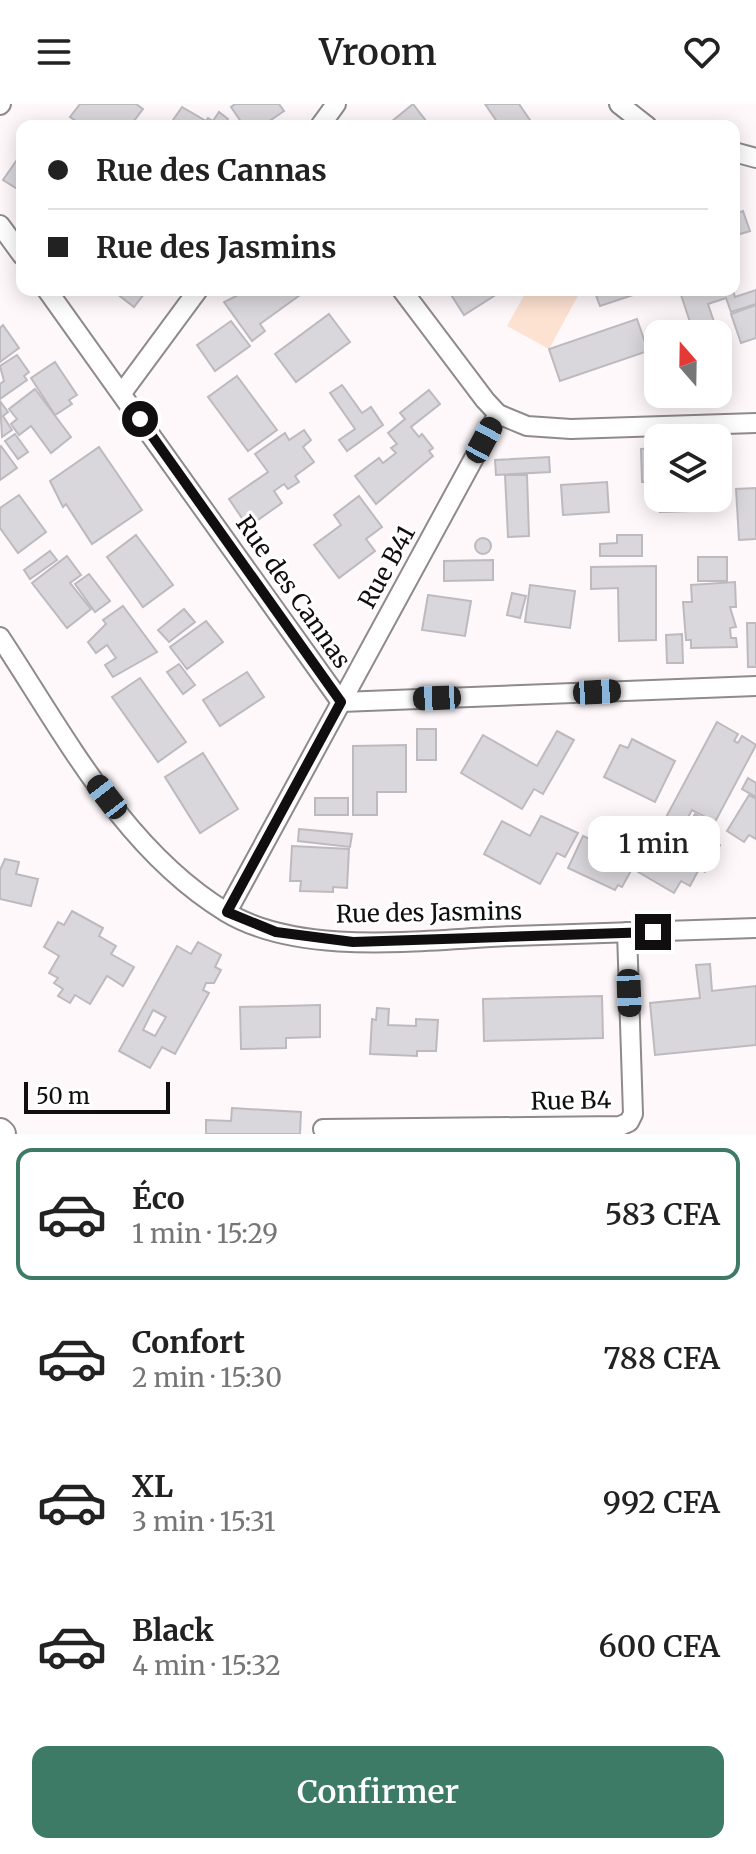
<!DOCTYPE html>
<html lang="fr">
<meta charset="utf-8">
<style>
body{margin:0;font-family:Merriweather,serif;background:#f2f2f2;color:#222;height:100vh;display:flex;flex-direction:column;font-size:30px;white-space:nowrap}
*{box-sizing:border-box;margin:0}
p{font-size:26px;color:#767676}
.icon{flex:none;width:44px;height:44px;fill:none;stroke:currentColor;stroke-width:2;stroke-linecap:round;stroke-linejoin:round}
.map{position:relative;height:1030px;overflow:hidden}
.panel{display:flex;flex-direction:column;background:#fff;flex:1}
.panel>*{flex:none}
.hud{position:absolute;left:16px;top:16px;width:724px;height:176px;border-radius:16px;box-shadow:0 4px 20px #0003;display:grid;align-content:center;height:176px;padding:0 32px;background:#fff}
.needle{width:52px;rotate:340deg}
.fabs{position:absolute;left:644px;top:216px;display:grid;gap:16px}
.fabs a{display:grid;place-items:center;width:88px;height:88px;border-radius:16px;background:#fff;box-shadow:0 4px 20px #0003;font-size:40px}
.scale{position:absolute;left:24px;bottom:20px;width:146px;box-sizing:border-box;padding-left:8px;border:4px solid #100e0f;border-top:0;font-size:22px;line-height:28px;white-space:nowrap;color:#100e0f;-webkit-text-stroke:6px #fff;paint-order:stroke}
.end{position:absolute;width:36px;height:36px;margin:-18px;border:10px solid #100e0f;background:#fff;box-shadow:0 0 0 4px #fff}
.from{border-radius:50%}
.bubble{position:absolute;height:56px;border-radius:16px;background:#fff;box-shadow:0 4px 20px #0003;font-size:26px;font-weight:600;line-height:56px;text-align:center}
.car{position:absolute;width:24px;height:48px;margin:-24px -12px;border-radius:10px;box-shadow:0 0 6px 2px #0007;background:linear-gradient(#222 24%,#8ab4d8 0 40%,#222 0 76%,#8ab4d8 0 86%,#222 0)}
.hud b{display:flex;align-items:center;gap:28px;height:76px;font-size:30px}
.hud b+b{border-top:2px solid #e0e0e0}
.hud i{width:20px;height:20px;background:#222}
ul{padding:14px 0 0;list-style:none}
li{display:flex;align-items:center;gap:24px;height:132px;margin:0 16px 12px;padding:0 16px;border:4px solid transparent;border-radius:16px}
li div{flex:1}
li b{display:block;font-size:30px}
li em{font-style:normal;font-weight:600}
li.selected{border-color:#3d7b67}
li>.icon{width:72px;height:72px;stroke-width:1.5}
.cta{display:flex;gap:16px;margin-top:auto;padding:16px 32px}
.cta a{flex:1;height:92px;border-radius:16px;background:#3d7b67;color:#fff;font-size:32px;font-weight:600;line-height:92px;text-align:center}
header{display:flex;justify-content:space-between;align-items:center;height:104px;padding:0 32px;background:#fff;font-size:36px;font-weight:600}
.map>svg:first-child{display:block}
.green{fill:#fde1d1}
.building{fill:#dad7dc;stroke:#bdbabf;stroke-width:2;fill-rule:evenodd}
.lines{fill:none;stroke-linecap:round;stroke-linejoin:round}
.minor-casing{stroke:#8f8a8c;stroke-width:22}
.secondary-casing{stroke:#8f8a8c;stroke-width:30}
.minor{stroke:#fff;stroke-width:18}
.secondary{stroke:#fff;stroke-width:26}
.route{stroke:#100e0f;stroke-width:10}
.labels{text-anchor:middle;stroke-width:6;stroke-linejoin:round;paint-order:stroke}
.street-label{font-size:24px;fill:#100e0f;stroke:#fff}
</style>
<header><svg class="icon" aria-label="menu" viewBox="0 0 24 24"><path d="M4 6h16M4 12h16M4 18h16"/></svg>Vroom<svg class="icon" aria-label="heart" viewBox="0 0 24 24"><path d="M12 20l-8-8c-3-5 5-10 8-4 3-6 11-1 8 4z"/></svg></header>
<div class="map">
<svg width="756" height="1030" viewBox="0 0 756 1030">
<rect width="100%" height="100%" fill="#fef8fb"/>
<polygon class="green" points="527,186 581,186 549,245 507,222"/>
<g class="building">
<polygon points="80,0 136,0 143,5 130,22 83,22 70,13"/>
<polygon points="235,0 279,0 284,7 262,22 244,22 231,3"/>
<polygon points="413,0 430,22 386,22"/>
<polygon points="485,0 519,0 530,16 523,22 500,22"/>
<polygon points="182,3 206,17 208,14 213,17 219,8 228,15 224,22 175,22 171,19"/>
<polygon points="21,50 22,50 22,88 3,76"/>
<polygon points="743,107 750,127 734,132 734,110"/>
<polygon points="112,186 147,186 134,203"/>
<polygon points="248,186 307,186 260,220 265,227 252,237 224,198"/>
<polygon points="448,186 490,186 494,192 464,211"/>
<polygon points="594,186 648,186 600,202"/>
<polygon points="696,186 733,186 735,193 756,186 756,200 731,208 726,194 708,200 717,227 694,230 681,191"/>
<polygon points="756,201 756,234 741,239 731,210"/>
<polygon points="329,210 350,238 296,278 275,250"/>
<polygon points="637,215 648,247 560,277 549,245"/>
<polygon points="231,217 250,242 215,267 197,241"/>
<polygon points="3,221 19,244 0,258 0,224"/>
<polygon points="17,251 29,268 24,272 27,276 0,295 0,280 4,277 0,262"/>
<polygon points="55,258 77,291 69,296 72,300 55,311 31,274"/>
<polygon points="237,272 277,326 248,347 208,293"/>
<polygon points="342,281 362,309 371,303 383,321 347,347 339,336 355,325 330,289"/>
<polygon points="35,285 71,333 51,349 31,322 19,331 11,320 17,315 9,305"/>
<polygon points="429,286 440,300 411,323 419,333 422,330 433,344 429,347 433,352 376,400 355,372 379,354 383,359 396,349 391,344 397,340 388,329 405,315 400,309"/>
<polygon points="0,297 8,308 3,312 12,326 2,333"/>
<polygon points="304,326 311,336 303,343 314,358 295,372 299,378 288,385 284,380 274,387 282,399 248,423 229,395 268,368 255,350 285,329 289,336"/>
<polygon points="15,330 28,348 18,355 5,337"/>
<polygon points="1,342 17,364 0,376 0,343"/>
<polygon points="99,343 142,406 92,440 66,400 63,403 50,377"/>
<polygon points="658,344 658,378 642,378 641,345"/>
<polygon points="549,353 550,368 496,371 495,356"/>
<polygon points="505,371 527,371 529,432 508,433"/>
<polygon points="607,378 609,408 563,411 561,381"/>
<polygon points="756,384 756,435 739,436 736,385"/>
<polygon points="19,391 46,428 18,449 0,424 0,404"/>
<polygon points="359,392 382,423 366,435 375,447 339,474 314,441 341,421 334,411"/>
<polygon points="660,394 689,394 690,407 660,408"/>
<polygon points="136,431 173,481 143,503 107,453"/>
<polygon points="617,431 642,431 642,452 600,452 600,440 617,439"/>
<circle cx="483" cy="442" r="8"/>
<polygon points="50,447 57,456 30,475 24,466"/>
<polygon points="67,452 81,471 70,479 91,505 67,524 32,479"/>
<rect x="698" y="453" width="29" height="24"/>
<polygon points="493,456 493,476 444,477 444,457"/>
<polygon points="656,462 656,536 619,537 618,484 591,485 591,463"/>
<polygon points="89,470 110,497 95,508 75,480"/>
<polygon points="735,478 736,503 730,503 736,523 730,524 731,534 736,534 737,543 691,544 691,536 686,536 683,498 692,498 691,481"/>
<polygon points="530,481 575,487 570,524 525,518"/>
<polygon points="512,489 526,492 520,514 507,511"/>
<polygon points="428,491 471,497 465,532 422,526"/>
<polygon points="123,502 157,548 113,573 105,561 116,554 107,541 96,549 88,538 106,520 103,516"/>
<polygon points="184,505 195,518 169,538 158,526"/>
<polygon points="206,517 223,538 187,565 170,543"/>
<polygon points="747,519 756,519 756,563 748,563"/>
<polygon points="682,530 683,559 667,559 666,531"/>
<polygon points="179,560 195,581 183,590 167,568"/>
<polygon points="247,568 264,593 220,622 203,596"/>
<polygon points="140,574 186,638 158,658 112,593"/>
<polygon points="717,618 738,630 734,637 738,639 742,632 756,641 715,718 692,706 681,725 664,717"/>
<rect x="417" y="625" width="19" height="31"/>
<polygon points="557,627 574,636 543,690 534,685 522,705 461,669 483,631 537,662"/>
<polygon points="632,635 675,657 655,698 604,673 620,641 628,644"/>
<polygon points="406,641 406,688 377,688 377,711 353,711 353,642"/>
<polygon points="203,649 238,705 200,729 165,673"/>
<polygon points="748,674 756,679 756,693 742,685"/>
<polygon points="749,691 756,695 756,735 749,731 744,738 727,727"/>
<rect x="315" y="694" width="33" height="17"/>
<polygon points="695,710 713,720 704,738 685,728"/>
<polygon points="541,712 578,729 565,753 557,749 540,780 484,750 502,717 530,732"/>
<polygon points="299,725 352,730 350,743 298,737"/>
<polygon points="658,725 701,749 693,764 698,767 690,782 681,777 674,789 633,765"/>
<polygon points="583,732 637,756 622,783 618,781 615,786 568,764"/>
<polygon points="710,735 720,741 705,768 695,763"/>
<polygon points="292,742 349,745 347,784 333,783 333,788 300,787 301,777 290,777"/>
<polygon points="5,755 19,758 16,770 38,775 31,802 0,795 0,766"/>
<polygon points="72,807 103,824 99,832 116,842 111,850 134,863 123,882 107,872 90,900 75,891 70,899 58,892 63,885 54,879 58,874 49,869 59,852 44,843 58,818 64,821"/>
<path d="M198,838l23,13 -6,12 6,3 -7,13h-8l-3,7 6,3 -34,61 -13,-7 -12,21 -31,-17 58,-105 14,8zM153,906l13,7 -11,19 -12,-6z"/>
<polygon points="710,860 712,887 756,882 756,941 655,951 650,899 700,894 696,861"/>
<polygon points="602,892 603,934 484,937 483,895"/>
<polygon points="320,901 320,933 286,934 286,944 241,945 240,903"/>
<polygon points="377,904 389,905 388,921 416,922 416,915 438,916 436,947 417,947 417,952 370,950 372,915 376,916"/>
<polygon points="232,1004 301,1008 300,1030 206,1030 206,1016 231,1017"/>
</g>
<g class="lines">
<g class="minor-casing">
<g id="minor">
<polyline points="619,0 647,22"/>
<polyline points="0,1 1,0"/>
<polyline points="320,22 336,0"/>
<polyline points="734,48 756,54"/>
<polyline points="0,121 22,151"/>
<polyline points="47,186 341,598 756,582"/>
<polyline points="402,186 485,296 498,310 527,322 571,325 756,319"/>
<polyline points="122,289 198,186"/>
<path d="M0,533c64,97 124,213 226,275 76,46 202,27 287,24 81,-2 162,-5 243,-8"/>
<polyline points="227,808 498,310"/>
<polyline points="323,1025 620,1022 629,1018 633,1010 627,828"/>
</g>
</g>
<g class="secondary-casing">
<polyline id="secondary" points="0,1028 2,1030"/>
</g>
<use href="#minor" class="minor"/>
<use href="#secondary" class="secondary"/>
</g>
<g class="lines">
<polyline class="route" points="140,315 341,598 227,808 276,828 353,838 653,828"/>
</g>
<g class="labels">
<g class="street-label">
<text transform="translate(387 463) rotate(-61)" y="8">Rue B41</text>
<text transform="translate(293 488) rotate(55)" y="8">Rue des Cannas</text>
<text transform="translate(429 809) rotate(-1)" y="8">Rue des Jasmins</text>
<text transform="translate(571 997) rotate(-1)" y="8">Rue B4</text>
</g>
</g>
</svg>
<div class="fabs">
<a><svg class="needle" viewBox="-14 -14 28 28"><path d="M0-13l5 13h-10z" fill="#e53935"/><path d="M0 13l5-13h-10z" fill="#767676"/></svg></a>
<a><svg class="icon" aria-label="layers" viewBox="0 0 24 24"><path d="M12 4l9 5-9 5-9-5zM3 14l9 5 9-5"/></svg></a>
</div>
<div class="scale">50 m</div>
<i class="end from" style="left:140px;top:315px"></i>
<i class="end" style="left:653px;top:828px"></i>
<div class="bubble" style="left:588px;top:712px;width:132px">1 min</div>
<i class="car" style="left:484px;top:336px;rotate:28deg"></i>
<i class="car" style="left:597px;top:588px;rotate:87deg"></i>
<i class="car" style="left:437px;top:594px;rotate:268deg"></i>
<i class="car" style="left:107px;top:693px;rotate:322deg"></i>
<i class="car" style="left:629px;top:889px;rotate:178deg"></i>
<div class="hud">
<b><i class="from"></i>Rue des Cannas</b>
<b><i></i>Rue des Jasmins</b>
</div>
</div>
<section class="panel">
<ul>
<li class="selected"><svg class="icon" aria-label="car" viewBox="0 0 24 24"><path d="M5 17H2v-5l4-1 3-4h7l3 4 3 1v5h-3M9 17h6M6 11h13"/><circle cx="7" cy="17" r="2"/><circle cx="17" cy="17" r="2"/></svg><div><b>Éco</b><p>1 min · 15:29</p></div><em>583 CFA</em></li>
<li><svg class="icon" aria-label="car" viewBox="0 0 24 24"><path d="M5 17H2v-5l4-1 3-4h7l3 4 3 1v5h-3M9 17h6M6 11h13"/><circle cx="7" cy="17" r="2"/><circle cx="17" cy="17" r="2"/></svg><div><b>Confort</b><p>2 min · 15:30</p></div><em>788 CFA</em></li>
<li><svg class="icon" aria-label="car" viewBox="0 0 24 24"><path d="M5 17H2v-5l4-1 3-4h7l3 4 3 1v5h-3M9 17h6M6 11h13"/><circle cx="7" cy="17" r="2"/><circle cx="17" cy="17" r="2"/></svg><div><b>XL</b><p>3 min · 15:31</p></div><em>992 CFA</em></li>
<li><svg class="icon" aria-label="car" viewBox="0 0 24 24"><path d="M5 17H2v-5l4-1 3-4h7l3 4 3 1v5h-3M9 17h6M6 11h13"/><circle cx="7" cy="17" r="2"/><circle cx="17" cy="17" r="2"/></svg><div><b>Black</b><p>4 min · 15:32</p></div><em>600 CFA</em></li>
</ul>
<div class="cta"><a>Confirmer</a></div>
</section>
